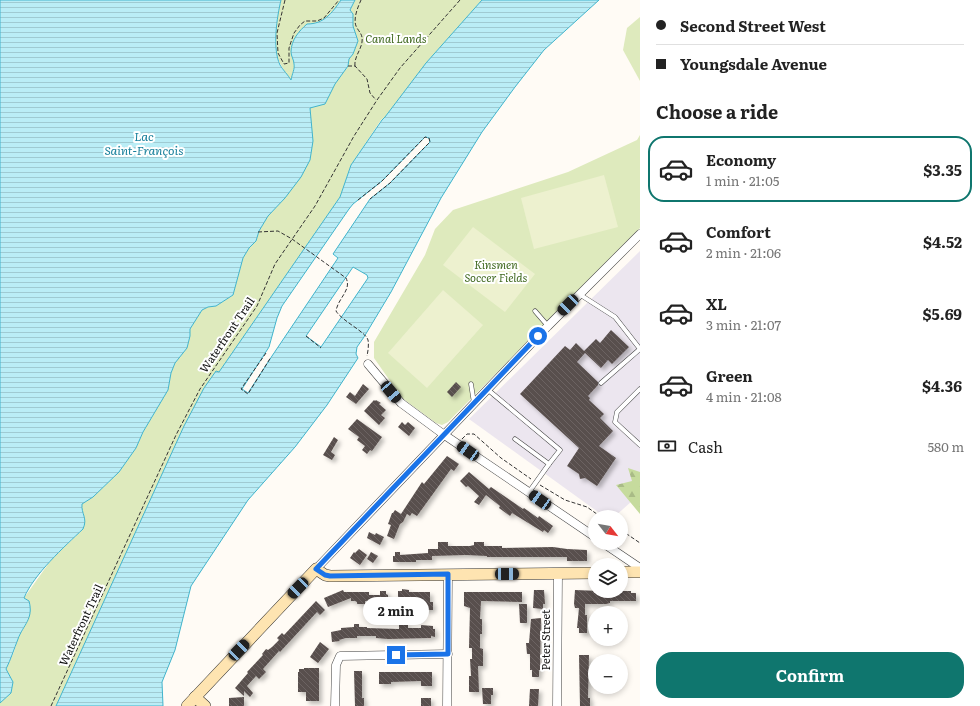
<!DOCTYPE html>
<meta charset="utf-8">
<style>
body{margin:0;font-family:Literata,serif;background:#f2f2f2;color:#222;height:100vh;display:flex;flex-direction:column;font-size:15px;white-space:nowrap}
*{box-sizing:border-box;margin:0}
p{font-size:13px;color:#767676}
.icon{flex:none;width:22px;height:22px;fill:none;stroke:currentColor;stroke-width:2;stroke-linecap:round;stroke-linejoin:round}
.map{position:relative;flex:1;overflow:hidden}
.side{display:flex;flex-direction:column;background:#fff;width:340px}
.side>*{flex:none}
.guide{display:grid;align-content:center;height:88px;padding:0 16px;background:#fff}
.needle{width:26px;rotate:121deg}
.buttons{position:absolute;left:588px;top:510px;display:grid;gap:8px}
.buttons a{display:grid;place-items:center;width:40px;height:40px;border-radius:50%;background:#fff;box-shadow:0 2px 6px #0003;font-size:20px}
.end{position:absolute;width:18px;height:18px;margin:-9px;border:5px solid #1a73e8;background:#fff;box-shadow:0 0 0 2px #fff}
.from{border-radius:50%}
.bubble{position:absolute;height:28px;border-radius:14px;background:#fff;box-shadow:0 2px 6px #0003;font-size:13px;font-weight:700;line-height:28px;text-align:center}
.car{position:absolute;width:12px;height:24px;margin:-12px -6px;border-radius:5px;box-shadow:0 0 3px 1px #0007;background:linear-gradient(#222 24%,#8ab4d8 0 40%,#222 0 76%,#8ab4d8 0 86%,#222 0)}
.guide b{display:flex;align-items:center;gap:14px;height:38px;font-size:15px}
.guide b+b{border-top:1px solid #e0e0e0}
.guide i{width:10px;height:10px;background:#222}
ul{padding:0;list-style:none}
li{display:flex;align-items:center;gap:12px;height:66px;margin:0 8px 6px;padding:0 8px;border:2px solid transparent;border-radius:16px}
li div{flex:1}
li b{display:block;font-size:15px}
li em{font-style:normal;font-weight:700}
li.current{border-color:#0f766e}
li>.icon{width:36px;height:36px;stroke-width:1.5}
h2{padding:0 16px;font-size:18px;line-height:48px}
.pay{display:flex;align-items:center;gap:10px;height:44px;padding:0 16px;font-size:15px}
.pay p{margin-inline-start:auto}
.button{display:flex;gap:8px;margin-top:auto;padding:8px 16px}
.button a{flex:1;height:46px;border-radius:16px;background:#0f766e;color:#fff;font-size:16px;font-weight:700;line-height:46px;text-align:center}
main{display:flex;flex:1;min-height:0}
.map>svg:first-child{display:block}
.industrial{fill:#ece6ef}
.forest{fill:url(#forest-firs)}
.park{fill:#deeabd}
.pitch{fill:#edf1cf}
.water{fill:url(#water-rules);stroke:#41b4cc;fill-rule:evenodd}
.building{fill:url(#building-back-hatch);filter:url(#shadow)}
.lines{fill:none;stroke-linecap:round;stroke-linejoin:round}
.lane-casing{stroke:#444;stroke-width:5}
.street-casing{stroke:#444;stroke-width:9}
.secondary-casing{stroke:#333;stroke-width:12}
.path{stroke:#333;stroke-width:1;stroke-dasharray:4 2;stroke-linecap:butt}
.lane{stroke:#fff;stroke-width:4}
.street{stroke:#fff;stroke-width:8}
.secondary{stroke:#fee4b1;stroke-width:11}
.route{stroke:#1a73e8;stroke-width:5}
.labels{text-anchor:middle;stroke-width:4;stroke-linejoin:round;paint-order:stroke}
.park-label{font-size:11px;font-style:italic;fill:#406920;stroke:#fff}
.street-label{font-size:11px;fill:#111;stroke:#fff}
.water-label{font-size:12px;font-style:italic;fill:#19809c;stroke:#fff}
</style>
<main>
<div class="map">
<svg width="640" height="706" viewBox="0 0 640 706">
<defs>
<pattern id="forest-firs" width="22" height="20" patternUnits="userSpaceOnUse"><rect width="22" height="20" fill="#c6db9d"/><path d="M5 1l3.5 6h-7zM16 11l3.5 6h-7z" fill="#a9bb86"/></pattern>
<pattern id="water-rules" width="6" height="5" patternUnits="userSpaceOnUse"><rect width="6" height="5" fill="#baedf6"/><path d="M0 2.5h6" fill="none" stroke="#9fcad2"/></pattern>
<pattern id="building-back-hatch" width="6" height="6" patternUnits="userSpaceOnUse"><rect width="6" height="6" fill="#594f4d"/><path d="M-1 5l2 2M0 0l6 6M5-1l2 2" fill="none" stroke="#6c6462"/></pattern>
<filter id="shadow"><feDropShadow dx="3" dy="3" stdDeviation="2" flood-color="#0004"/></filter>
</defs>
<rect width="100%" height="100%" fill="#fffbf5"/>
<polygon class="industrial" points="640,251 640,494 614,517 605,517 469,419"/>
<polygon class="forest" points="628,468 640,472 640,514 616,485 632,481"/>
<g class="park">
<path d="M281,0h60c-9,13 -17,24 -34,24l-16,28c1,4 3,10 3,14 0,6 -3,9 -2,15 -4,-5 -8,-10 -11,-16 -10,-16 -4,-48 0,-65z"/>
<polygon points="355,0 482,0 426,63 385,117 381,120 351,165 340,197 219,372 216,371 184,426 56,706 0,706 0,703 11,693 13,682 6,669 14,652 18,637 24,628 24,598 51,560 83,529 85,519 81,508 82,504 93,497 119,472 136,448 143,432 168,390 171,373 175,363 187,348 190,336 190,329 202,310 208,307 216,306 233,295 243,258 249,248 256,241 259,231 268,216 285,198 290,190 310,108 335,84 348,66 349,59 353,54 358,41 353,26 353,14 350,10"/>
<polygon points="640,17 640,81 623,50 627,28"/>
<polygon points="640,135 640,228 448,422 442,425 436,423 402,398 374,358 374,342 425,255 435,229 453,210 568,172 637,140"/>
</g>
<g class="pitch">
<polygon points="604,175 618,227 534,249 521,198"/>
<polygon points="473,227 535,274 505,312 443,265"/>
<polygon points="443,290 483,325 427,388 388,353"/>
</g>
<g class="water">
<path d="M0,0h281c-4,17 -9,48 -1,65 3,5 8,10 11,15 1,-6 4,-11 3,-16 0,-4 -3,-8 -3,-12 0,-12 8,-21 16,-28 17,0 25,-11 34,-24h14l-5,10 3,4v12l5,15 -5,13 -4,5 -1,7 -13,18 -10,20 -15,4 3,33 -3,19 -9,17 -16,21 -17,18 -9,15 -3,10 -7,7 -6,10 -10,37 -17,11 -8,1 -6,3 -12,19v7l-3,12 -12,15 -4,10 -3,17 -25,42 -7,16 -17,24 -26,25 -11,7c-1,10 6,14 1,25 -19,18 -49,45 -59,69l5,3c5,18 -6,24 -11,38 -4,10 -7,20 -12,30l7,13 -2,11 -11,10z"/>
<path d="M482,0h117l-55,50 -29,37 -33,45 -41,66 -50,94 -27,45 -7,10 -1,7 2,4 -31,47 -32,42 -47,53 -57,86 -16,64 -13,32 1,24h-107l128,-280 20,-38 12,-17 3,1 121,-175 11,-32 31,-45 3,-3 41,-54zM425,137l4,1 1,4 -40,41 -20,16 -37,55 5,4 -66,98 -24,37 -6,-4 27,-42 8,-29 5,-12 67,-97 4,-5 29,-23zM353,267l14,8 1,3 -47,69 -15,-11z"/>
</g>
<g class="building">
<polygon points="611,330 629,347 612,364 608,360 601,368 585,353 577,362 598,382 598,385 588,396 590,398 589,400 604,414 600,418 613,431 599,446 616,458 597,486 585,478 580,479 579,474 567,466 579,448 520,394 565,346 570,350 576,343 584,351 596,339 600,343"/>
<polygon points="456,382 461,387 452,397 447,392"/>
<polygon points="363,384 369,389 356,404 346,397 350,392 355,396"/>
<polygon points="374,400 375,401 376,400 381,403 379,404 386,410 381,415 385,418 379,425 364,411"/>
<polygon points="357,419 382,437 372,451 370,450 367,454 362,450 365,446 357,440 359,437 348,429"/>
<polygon points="402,422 405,425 408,422 415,428 409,436 398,427"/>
<polygon points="334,437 338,440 331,452 335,455 332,460 323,455"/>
<polygon points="447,456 459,464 454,471 451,469 417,516 412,513 410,516 407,514 403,522 400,524 394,539 387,536 391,525 388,524 392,513 393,513 395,510 401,514 422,482 424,484"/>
<polygon points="469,472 489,489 491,487 523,509 524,508 538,518 539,516 553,526 548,533 544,530 543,532 512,513 510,516 499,508 500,506 486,495 479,505 474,502 479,496 468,486 466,487 460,481"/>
<polygon points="369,532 375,535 376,533 384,537 380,545 367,538"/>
<polygon points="438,542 448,542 448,546 470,546 474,545 474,542 484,542 484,546 502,546 502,548 553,547 567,549 587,550 587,561 567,561 567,557 487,557 487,556 466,555 432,556 432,560 416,560 416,562 393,562 393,556 395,556 395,552 400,552 400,555 428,553 428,549 438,549"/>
<polygon points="359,549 367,555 360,565 350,558 354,552 355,553"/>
<polygon points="371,552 378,556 373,563 367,559"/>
<polygon points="402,589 409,590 409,592 430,592 430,602 433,602 433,610 422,610 422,606 399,605 399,614 385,614 385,605 398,605 398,591 402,591"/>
<polygon points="343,590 344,592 369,592 369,595 380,595 380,591 386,591 386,594 388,595 388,605 376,605 376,601 365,601 365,604 357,604 357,602 355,601 351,601 351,598 328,607 324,598"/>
<polygon points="534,590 544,590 545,604 543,604 543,609 533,608"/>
<polygon points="575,590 600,591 600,593 617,594 617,591 631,591 631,593 636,593 636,601 610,601 610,603 606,604 585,604 585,615 587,615 587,633 579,633 579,628 577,628 579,608 575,608 574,604"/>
<polygon points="464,592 522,592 522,602 481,601 480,619 482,619 482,634 480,634 480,648 483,649 483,666 478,666 479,692 469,692 469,676 471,676 470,659 472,659 472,648 469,648 470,608 464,606"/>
<polygon points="316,601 325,610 320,615 317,612 280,652 279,651 263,669 266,672 259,679 256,676 247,686 253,693 250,697 244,691 244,696 235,688 248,673 247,672 263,655 262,654 266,649 268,650 272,647 279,640 277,638 282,633 284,635"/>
<polygon points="519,604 527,604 527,623 520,623"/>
<polygon points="541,618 540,670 539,670 539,677 532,677 532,670 530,670 530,654 527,654 526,643 529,643 531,619"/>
<polygon points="354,624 359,624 359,627 367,627 367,628 399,629 399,624 408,625 408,628 421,628 421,625 433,626 433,629 435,629 435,637 431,636 431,638 388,639 376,638 376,636 357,636 357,638 346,638 339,640 340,641 332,642 331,632 341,630 341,628 354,627"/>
<polygon points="320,642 329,649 318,663 310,657"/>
<polygon points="579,655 589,655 588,698 590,698 590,706 580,706"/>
<polygon points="304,668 319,668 319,701 306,701 306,692 298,692 298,672 299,672 299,669 304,669"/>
<polygon points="354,671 362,671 362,698 364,698 364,706 355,706"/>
<polygon points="379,672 432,672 432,686 421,686 421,681 391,682 391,684 379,684"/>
<polygon points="482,688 493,688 493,695 491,695 491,704 483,704"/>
<polygon points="530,689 539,689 538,706 529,706"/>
<polygon points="244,697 244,706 229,706 229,698"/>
<rect x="421" y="698" width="10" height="8"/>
</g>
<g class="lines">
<g class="lane-casing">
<g id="lane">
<polyline points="579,294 615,317 640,349"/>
<polyline points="535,311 548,326"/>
<polyline points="601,383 640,349"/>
<polyline points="471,384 474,403"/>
<polyline points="487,389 560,450 549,464 529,492"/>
<polyline points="640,389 617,412 615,422 640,445"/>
<polyline points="515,439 549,464"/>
</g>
</g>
<g class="street-casing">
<g id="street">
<polyline points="368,364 401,403 443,434 595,537"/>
<polyline points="603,543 640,568"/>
<polyline points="316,569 548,326 640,234"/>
<polyline points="335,706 336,665 340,656 448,654"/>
<polyline points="447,706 448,574"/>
<polyline points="557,706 558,574"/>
</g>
</g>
<g class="secondary-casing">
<g id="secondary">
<polyline points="621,572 640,572"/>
<polyline points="195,697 205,706"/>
<polyline points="187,706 316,569 325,575 330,576 595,573"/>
</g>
</g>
<g class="path">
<polyline points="285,0 277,33 278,53 284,64 289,63 289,48 294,33 300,25 305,21 317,21 324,18 339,0"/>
<polyline points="348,66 355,66 367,79 370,93 376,100"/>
<path d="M355,66c-1,-9 6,-16 7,-24 1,-7 -2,-9 -5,-14 -5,-8 1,-21 4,-28"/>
<polyline points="358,200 382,181 425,137 429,138 430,142 425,147 390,183 370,199"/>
<path d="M258,232l20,-1 14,8 54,39c6,12 -8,20 -10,33 6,10 30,21 32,29 1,5 0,11 -1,16"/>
<polyline points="306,336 321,348"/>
<polyline points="266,353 241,389 248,394 271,357"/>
<polyline points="462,439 467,434 474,434 501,458 531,479"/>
<polyline points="540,485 565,500 587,507 601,517"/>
<polyline points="621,530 640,543"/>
<polyline points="51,706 176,435 200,389 257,306 275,264 315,206 354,136 377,100 400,68 460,0"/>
</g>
<use href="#lane" class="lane"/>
<use href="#street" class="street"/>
<use href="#secondary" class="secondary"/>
</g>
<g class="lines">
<polyline class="route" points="396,655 448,654 448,574 330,576 325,575 316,569 538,336"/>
</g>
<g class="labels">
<g class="park-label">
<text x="396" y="43">Canal Lands</text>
<text x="496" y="269">Kinsmen<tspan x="496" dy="13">Soccer Fields</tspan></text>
</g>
<g class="street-label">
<text transform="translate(227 335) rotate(-56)" y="4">Waterfront Trail</text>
<text transform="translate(81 625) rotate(-65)" y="4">Waterfront Trail</text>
<text transform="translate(546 640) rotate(-90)" y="4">Peter Street</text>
</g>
<g class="water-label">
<text x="144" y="141">Lac<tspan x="144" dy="14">Saint-François</tspan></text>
</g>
</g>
</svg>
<div class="buttons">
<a><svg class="needle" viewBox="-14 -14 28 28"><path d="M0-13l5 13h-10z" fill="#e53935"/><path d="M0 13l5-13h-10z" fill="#767676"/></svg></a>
<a><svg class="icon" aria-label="layers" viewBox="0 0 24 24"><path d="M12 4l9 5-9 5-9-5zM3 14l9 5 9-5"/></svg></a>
<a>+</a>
<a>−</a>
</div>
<i class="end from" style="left:538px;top:336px"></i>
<i class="end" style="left:396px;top:655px"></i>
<div class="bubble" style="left:363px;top:597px;width:66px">2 min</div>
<i class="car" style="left:568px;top:305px;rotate:225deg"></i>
<i class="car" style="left:391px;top:392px;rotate:140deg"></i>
<i class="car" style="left:468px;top:451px;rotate:304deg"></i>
<i class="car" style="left:540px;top:500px;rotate:304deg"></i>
<i class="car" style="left:507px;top:574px;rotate:90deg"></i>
<i class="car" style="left:298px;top:588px;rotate:224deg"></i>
<i class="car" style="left:239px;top:650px;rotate:44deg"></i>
</div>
<section class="side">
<div class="guide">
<b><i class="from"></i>Second Street West</b>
<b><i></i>Youngsdale Avenue</b>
</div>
<h2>Choose a ride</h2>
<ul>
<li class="current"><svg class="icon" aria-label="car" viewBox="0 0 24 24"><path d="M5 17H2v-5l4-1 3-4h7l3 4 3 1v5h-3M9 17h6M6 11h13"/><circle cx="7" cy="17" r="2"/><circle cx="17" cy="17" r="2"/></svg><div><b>Economy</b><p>1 min · 21:05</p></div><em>$3.35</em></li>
<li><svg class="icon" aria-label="car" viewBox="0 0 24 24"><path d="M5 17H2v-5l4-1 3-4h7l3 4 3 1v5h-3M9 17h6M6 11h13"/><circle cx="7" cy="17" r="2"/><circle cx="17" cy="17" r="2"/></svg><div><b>Comfort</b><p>2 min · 21:06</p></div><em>$4.52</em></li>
<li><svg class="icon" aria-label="car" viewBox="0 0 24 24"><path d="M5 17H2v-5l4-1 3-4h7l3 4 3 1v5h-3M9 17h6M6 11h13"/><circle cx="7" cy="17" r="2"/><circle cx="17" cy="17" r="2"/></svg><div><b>XL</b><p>3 min · 21:07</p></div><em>$5.69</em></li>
<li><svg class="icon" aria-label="car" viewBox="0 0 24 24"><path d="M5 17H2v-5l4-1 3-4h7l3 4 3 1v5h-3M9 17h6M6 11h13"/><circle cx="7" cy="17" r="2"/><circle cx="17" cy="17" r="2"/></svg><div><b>Green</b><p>4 min · 21:08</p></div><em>$4.36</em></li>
</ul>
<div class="pay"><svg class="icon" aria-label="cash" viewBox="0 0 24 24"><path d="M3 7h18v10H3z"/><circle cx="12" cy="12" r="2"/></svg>Cash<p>580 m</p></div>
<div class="button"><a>Confirm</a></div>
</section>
</main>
